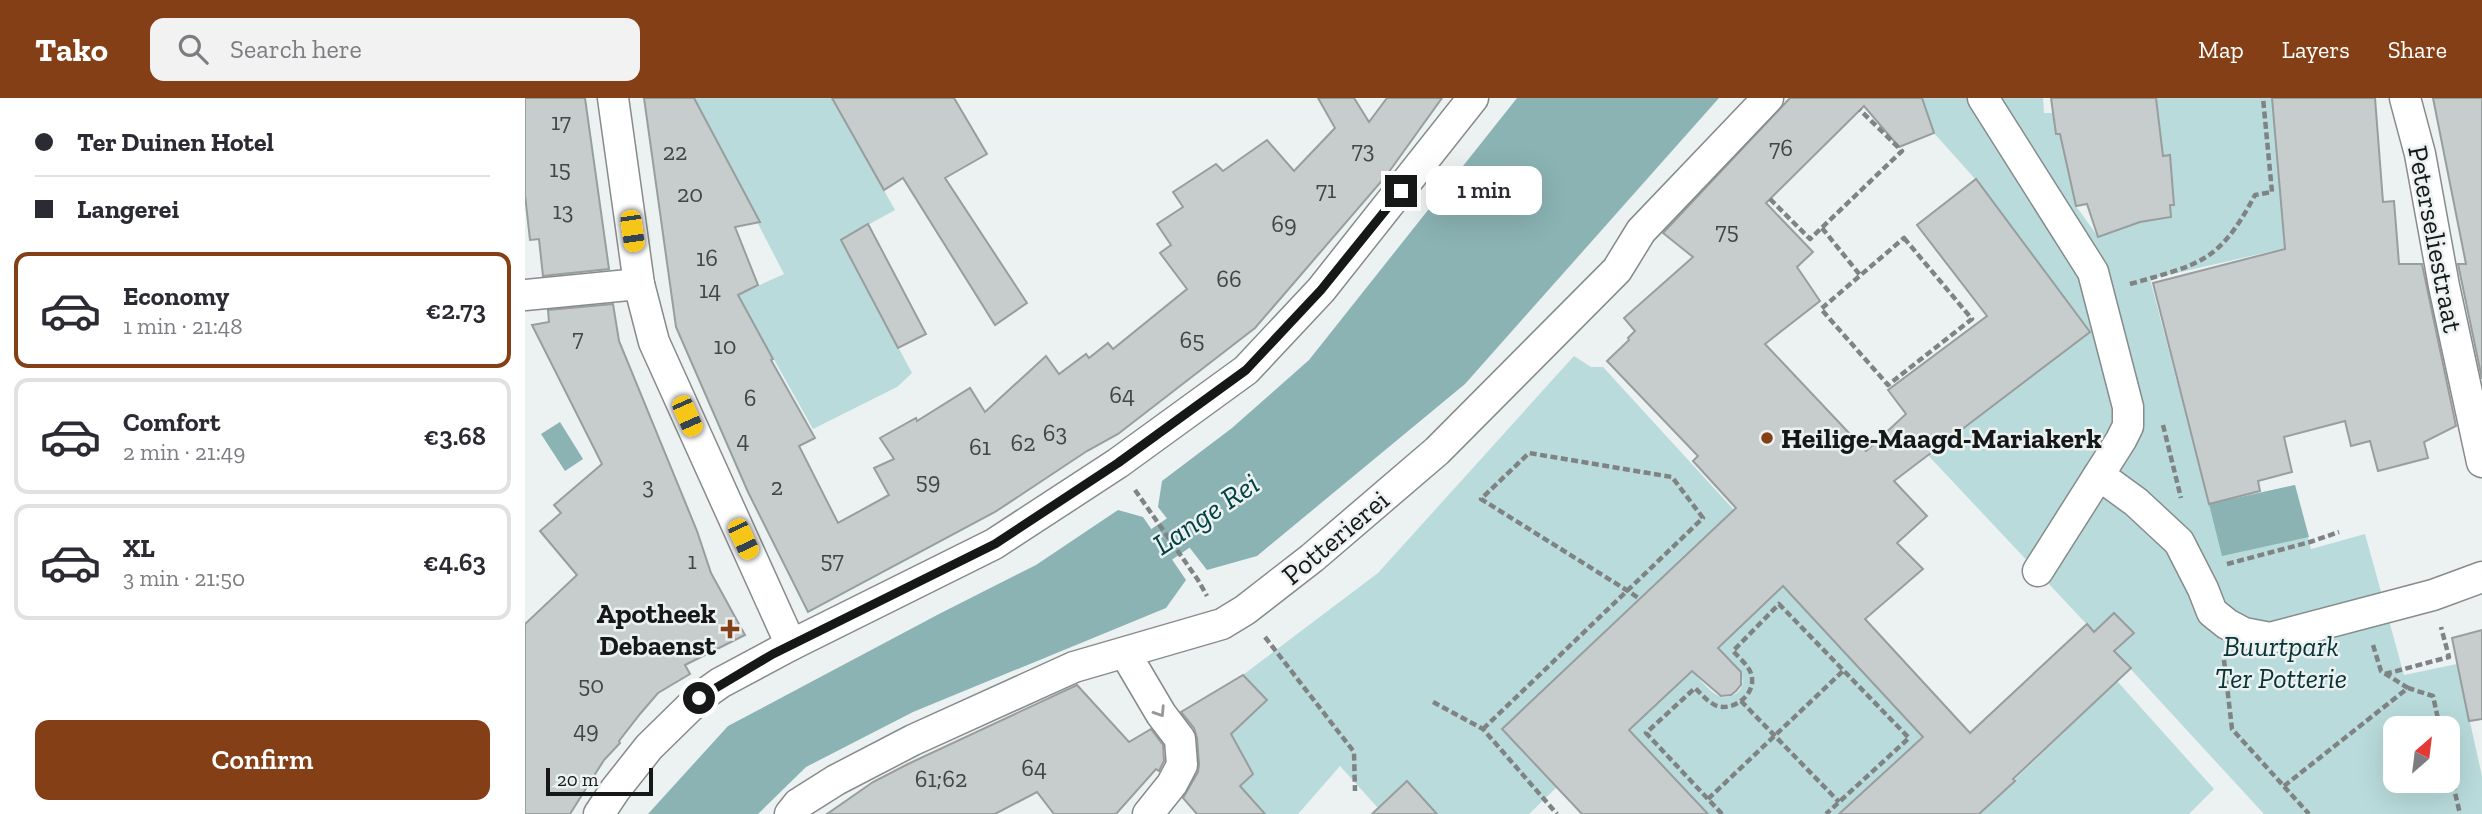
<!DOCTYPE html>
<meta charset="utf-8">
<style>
body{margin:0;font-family:"Zilla Slab",serif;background:#f2f2f3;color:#2b2b33;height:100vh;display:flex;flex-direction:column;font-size:26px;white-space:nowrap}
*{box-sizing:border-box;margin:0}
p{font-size:23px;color:#7c7c81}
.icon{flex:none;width:38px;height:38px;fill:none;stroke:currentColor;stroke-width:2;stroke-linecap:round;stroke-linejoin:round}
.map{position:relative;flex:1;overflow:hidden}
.panel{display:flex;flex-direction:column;background:#fff;width:525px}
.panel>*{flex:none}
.banner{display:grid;align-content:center;height:154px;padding:0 35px;background:#fff}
.needle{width:46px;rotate:28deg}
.controls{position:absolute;left:1858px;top:618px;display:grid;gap:14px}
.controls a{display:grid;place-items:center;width:77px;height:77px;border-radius:14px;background:#fff;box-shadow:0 7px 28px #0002;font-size:35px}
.scale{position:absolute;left:21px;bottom:18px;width:107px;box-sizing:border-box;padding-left:7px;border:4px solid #161818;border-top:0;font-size:19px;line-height:24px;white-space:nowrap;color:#161818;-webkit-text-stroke:5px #ecf1f1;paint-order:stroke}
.end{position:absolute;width:32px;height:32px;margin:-16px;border:9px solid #161818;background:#fff;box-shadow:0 0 0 4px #fff}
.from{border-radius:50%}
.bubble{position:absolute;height:49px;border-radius:14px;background:#fff;box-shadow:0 7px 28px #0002;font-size:23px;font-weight:600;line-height:49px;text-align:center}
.car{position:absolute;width:21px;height:42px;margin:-21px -10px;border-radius:9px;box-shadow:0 0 5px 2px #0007;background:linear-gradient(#f5c518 24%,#345 0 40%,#f5c518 0 76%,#345 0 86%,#f5c518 0)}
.banner b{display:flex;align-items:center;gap:24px;height:66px;font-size:26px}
.banner b+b{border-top:2px solid #e1e1e2}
.banner i{width:18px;height:18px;background:#2b2b33}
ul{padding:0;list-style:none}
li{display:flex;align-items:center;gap:21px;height:116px;margin:0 14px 10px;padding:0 21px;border:4px solid #e1e1e2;border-radius:14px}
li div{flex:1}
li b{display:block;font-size:26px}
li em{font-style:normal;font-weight:600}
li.current{border-color:#843f17}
li>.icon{width:63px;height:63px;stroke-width:1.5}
.cta{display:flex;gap:14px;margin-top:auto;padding:14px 35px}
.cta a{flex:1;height:80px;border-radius:14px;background:#843f17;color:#fff;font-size:28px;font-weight:600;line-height:80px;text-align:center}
header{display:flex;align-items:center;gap:42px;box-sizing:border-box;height:98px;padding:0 35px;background:#843f17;color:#fff}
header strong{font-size:33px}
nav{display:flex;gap:38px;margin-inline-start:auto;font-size:24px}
.search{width:490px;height:63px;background:#f2f2f3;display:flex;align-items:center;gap:18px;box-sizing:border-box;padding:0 24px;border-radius:14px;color:#7c7c81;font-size:26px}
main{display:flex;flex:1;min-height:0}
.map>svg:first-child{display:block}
.green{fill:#b9dbdb;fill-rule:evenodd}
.water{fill:#8bb3b4}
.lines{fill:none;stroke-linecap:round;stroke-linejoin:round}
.canal{stroke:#8bb3b4;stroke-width:37}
.building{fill:#c7cccc;stroke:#989d9d;stroke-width:2}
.street-casing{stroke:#868b8b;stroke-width:33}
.path{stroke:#808383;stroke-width:4.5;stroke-dasharray:7 3.5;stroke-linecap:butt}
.street{stroke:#fff;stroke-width:30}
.oneway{stroke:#969797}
.route{stroke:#161818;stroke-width:9}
.poi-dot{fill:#843f17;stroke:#ecf1f1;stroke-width:2.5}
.labels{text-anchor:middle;stroke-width:5;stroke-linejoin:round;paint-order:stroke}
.number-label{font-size:24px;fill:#424545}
.street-label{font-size:28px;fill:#161818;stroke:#ecf1f1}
.poi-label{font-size:28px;font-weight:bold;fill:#161818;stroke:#ecf1f1;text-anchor:start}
.park-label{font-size:28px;font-style:italic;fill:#083233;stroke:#ecf1f1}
.water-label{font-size:30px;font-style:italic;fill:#004143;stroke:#ecf1f1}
</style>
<header>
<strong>Tako</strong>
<div class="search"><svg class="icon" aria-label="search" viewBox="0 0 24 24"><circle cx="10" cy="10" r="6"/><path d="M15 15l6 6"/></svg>Search here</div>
<nav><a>Map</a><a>Layers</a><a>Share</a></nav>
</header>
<main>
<section class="panel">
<div class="banner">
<b><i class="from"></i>Ter Duinen Hotel</b>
<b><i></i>Langerei</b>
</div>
<ul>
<li class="current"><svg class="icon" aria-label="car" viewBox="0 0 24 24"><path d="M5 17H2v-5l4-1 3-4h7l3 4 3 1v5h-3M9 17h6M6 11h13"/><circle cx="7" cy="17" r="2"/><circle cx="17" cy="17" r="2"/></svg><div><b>Economy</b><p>1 min · 21:48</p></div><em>€2.73</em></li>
<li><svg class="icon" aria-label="car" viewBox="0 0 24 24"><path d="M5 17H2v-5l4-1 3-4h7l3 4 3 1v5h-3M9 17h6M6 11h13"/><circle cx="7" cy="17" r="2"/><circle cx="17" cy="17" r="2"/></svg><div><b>Comfort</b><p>2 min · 21:49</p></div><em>€3.68</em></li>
<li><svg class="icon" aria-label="car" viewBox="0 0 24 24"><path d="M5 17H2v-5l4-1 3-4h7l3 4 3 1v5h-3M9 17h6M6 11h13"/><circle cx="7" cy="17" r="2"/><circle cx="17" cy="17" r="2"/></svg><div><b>XL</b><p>3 min · 21:50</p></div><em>€4.63</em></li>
</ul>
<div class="cta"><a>Confirm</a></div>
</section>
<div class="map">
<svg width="1957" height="716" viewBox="0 0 1957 716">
<rect width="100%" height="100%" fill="#ecf1f1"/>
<g class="green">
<polygon points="168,0 307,0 370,112 316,142 387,275 372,289 288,331 213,197 259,176"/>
<path d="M1397,0h121l1,15h9l7,21 16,72 22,31 42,-15 31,-5 -1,-12 4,-1 -4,-48h-7l-6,-56 -5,-2h120l36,145 -158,36 59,225 86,-19 16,64 54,-15 39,141 53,-11 25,112v38h-218l-150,-163 19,-18 -19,-19 -20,18 -169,-180 165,-121 -114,-151 -42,-47zM1871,630h52v52h-52z"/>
<polygon points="1049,258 1066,269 1078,269 1209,412 977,631 1032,689 1004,716 912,716 882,683 853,710 815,668 773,716 740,716 715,688 728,675 703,632 721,622 742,603 718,577 853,475"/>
<path d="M1258,488l140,151 -84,77h-131l-79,-84 63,-59c8,8 19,23 29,26 6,1 12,-1 16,-4 17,-16 -8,-34 -19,-45z"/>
<polygon points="1592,583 1689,691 1664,716 1454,716"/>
</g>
<g class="water">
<polygon points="992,0 1194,0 940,286 732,458 682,472 633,409 637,383 707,330 784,262"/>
<polygon points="35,324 58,361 40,373 16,336"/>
<polygon points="1770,387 1784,439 1697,458 1684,406"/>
<polygon points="593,412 618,419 661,482 641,510 388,614 281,669 233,716 123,716 203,628 414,516 511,467"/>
</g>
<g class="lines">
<polyline class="canal" points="596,474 696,406"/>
</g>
<g class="building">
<polygon points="0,0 60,0 84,171 18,178 14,141 5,142 0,97"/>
<polygon points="119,0 169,0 235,124 210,129 233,187 213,197 248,261 246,262 290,340 274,348 313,425 364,397 349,370 369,361 355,340 391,320 392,323 445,290 460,314 521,258 534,276 561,256 564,260 583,245 588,251 662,191 635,155 646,147 632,126 658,109 648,94 691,66 698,73 742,42 769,73 810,30 793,0 829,0 844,24 862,0 917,0 861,78 730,230 593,336 562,353 470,414 283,514 223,394 151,229"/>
<polygon points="307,0 429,0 462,56 420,80 502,205 470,227 378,80 359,92"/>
<polygon points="1265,0 1397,0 1409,35 1374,49 1339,8 1241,105 1288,154 1272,169 1295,203 1240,246 1341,353 1381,316 1363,292 1462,218 1392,127 1451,81 1565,234 1369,383 1402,418 1372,445 1398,471 1340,521 1445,635 1562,526 1569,534 1589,515 1609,535 1589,553 1606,570 1488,681 1490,683 1454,716 1314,716 1398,639 1258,488 1193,550 1216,574 1216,587 1211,593 1206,597 1196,598 1167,573 1104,632 1183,716 1057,716 977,631 1211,410 1168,363 1173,358 1082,263 1104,242 1103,240 1110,233 1099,220 1168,159 1138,135"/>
<polygon points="1526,0 1631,0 1638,58 1645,57 1649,107 1645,107 1646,119 1615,124 1573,139 1562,106 1551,108 1535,36 1531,36"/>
<polygon points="1747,0 1850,0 1858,104 1869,103 1874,166 1897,166 1931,328 1899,344 1903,360 1853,373 1845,343 1826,348 1820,323 1759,339 1767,374 1733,383 1735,393 1684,406 1628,185 1760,151"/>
<polygon points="1908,0 1957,0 1957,281 1933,166 1941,166"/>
<polygon points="343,126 401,236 373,250 316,142"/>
<polygon points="88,206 94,243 172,433 186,475 220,537 160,567 165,576 133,595 115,616 94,643 95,645 79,662 45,716 0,716 0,526 52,477 15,433 36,415 29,407 77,366 7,227 24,224 23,212"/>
<polygon points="1957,532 1957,621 1944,623 1927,540"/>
<polygon points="718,577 742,602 706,636 728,676 715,688 740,716 672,716 658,700 673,674 674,666 672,640 669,630 656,614"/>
<polygon points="552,587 604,644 626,631 638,647 639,663 634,673 631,671 591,716 529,716 512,694 470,716 302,716 348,684 383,666"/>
<polygon points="882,683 912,716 847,716"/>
</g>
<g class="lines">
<g class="street-casing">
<g id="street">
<polyline points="88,0 114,186 129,244 266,547"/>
<polyline points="1458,0 1568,174 1603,309 1603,328 1596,342 1513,473"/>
<polyline points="1880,0 1895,56 1919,188 1957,364"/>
<polyline points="0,197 114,186"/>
<polyline points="1574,377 1611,404 1654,444 1678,491 1687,514 1702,526 1719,535 1745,540 1908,497 1957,479"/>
<polyline points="600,555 636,616 655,641 657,667 647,686 623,716"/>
<polyline points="74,716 90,692 124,649 174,600 195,585 266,547 469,446 593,365 721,272 796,192 948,0"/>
<polyline points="265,716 273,706 311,682 388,642 549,569 697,526 720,512 787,460 912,353 1092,172 1116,133 1243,0"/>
</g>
</g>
<g class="path">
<polyline points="1245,101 1285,141 1377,53 1335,12"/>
<polyline points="1297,130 1335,177"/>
<polygon points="1379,140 1447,221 1363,287 1296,211"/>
<path d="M1605,186c70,-20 89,-21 125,-89l17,-3 -9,-94"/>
<polyline points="1638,327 1656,400"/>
<polyline points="610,392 673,482 682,498"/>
<polyline points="1702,466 1785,444 1814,434"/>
<polyline points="740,539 829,654 830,693"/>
<polyline points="1848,547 1856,573 1883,590"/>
<polyline points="1699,562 1707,631 1784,716"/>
<polyline points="1860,576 1924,559 1916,529"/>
<polyline points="1216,603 1314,704"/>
<polyline points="908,604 958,631 1032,716"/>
<polyline points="958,631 1178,420 1147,379 1004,355 956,401 1103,493 1115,501"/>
<polyline points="1923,665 1935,716"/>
<polyline points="1759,688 1883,590 1908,598 1915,630"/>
<polyline points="1183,701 1319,572"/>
<path d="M1197,716l-76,-81 49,-45c7,7 13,14 22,18 16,5 37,-10 35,-28 -1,-11 -12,-19 -19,-27l46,-47 130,134 -83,76"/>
</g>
<use href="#street" class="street"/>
</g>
<defs><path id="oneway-chevron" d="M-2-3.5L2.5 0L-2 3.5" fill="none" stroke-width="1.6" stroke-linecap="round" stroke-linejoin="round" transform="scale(1.75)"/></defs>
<use class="oneway" href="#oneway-chevron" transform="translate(635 614) rotate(57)"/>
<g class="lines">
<polyline class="route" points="174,600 248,556 470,446 593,365 721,272 796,192 876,93"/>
</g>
<g class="poi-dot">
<circle cx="1242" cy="340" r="7"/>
<path d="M201.5 520.5h7v7h7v7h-7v7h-7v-7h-7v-7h7z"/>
</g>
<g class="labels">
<g class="number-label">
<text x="36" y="32">17</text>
<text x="1256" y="58">76</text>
<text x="838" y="60">73</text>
<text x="150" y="62">22</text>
<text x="35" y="79">15</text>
<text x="801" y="100">71</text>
<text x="165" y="104">20</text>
<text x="38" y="121">13</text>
<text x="759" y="134">69</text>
<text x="1202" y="141">75</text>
<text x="182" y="168">16</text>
<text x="704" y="189">66</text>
<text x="185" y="200">14</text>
<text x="53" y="248">7</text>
<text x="667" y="250">65</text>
<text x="200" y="256">10</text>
<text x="597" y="305">64</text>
<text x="225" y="308">6</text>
<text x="530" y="343">63</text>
<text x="218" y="350">4</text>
<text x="498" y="353">62</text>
<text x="455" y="357">61</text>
<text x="403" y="391">59</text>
<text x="123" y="396">3</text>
<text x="252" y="397">2</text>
<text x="307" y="470">57</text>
<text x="167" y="471">1</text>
<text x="66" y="595">50</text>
<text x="61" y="640">49</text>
<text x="509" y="678">64</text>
<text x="416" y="689">61;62</text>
</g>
<g class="street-label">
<text transform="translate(1911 141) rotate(79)" y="10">Peterseliestraat</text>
<text transform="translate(810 439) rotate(-40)" y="10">Potterierei</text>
</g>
<g class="poi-label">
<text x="1256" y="350">Heilige-Maagd-Mariakerk</text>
<text x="191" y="525" text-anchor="end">Apotheek<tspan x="191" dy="32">Debaenst</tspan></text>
</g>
<g class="park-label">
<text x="1756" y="558">Buurtpark<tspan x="1756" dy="32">Ter Potterie</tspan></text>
</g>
<g class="water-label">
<text transform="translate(681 416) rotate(-34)" y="10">Lange Rei</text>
</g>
</g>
</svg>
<div class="controls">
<a><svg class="needle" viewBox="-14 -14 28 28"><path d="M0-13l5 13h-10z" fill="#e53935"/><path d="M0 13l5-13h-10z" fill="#7c7c81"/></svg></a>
</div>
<div class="scale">20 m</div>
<i class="end from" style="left:174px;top:600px"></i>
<i class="end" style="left:876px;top:93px"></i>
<div class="bubble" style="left:901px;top:68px;width:116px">1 min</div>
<i class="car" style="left:107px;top:133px;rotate:172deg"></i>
<i class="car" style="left:162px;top:318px;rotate:156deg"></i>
<i class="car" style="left:218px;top:441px;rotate:155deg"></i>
</div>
</main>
